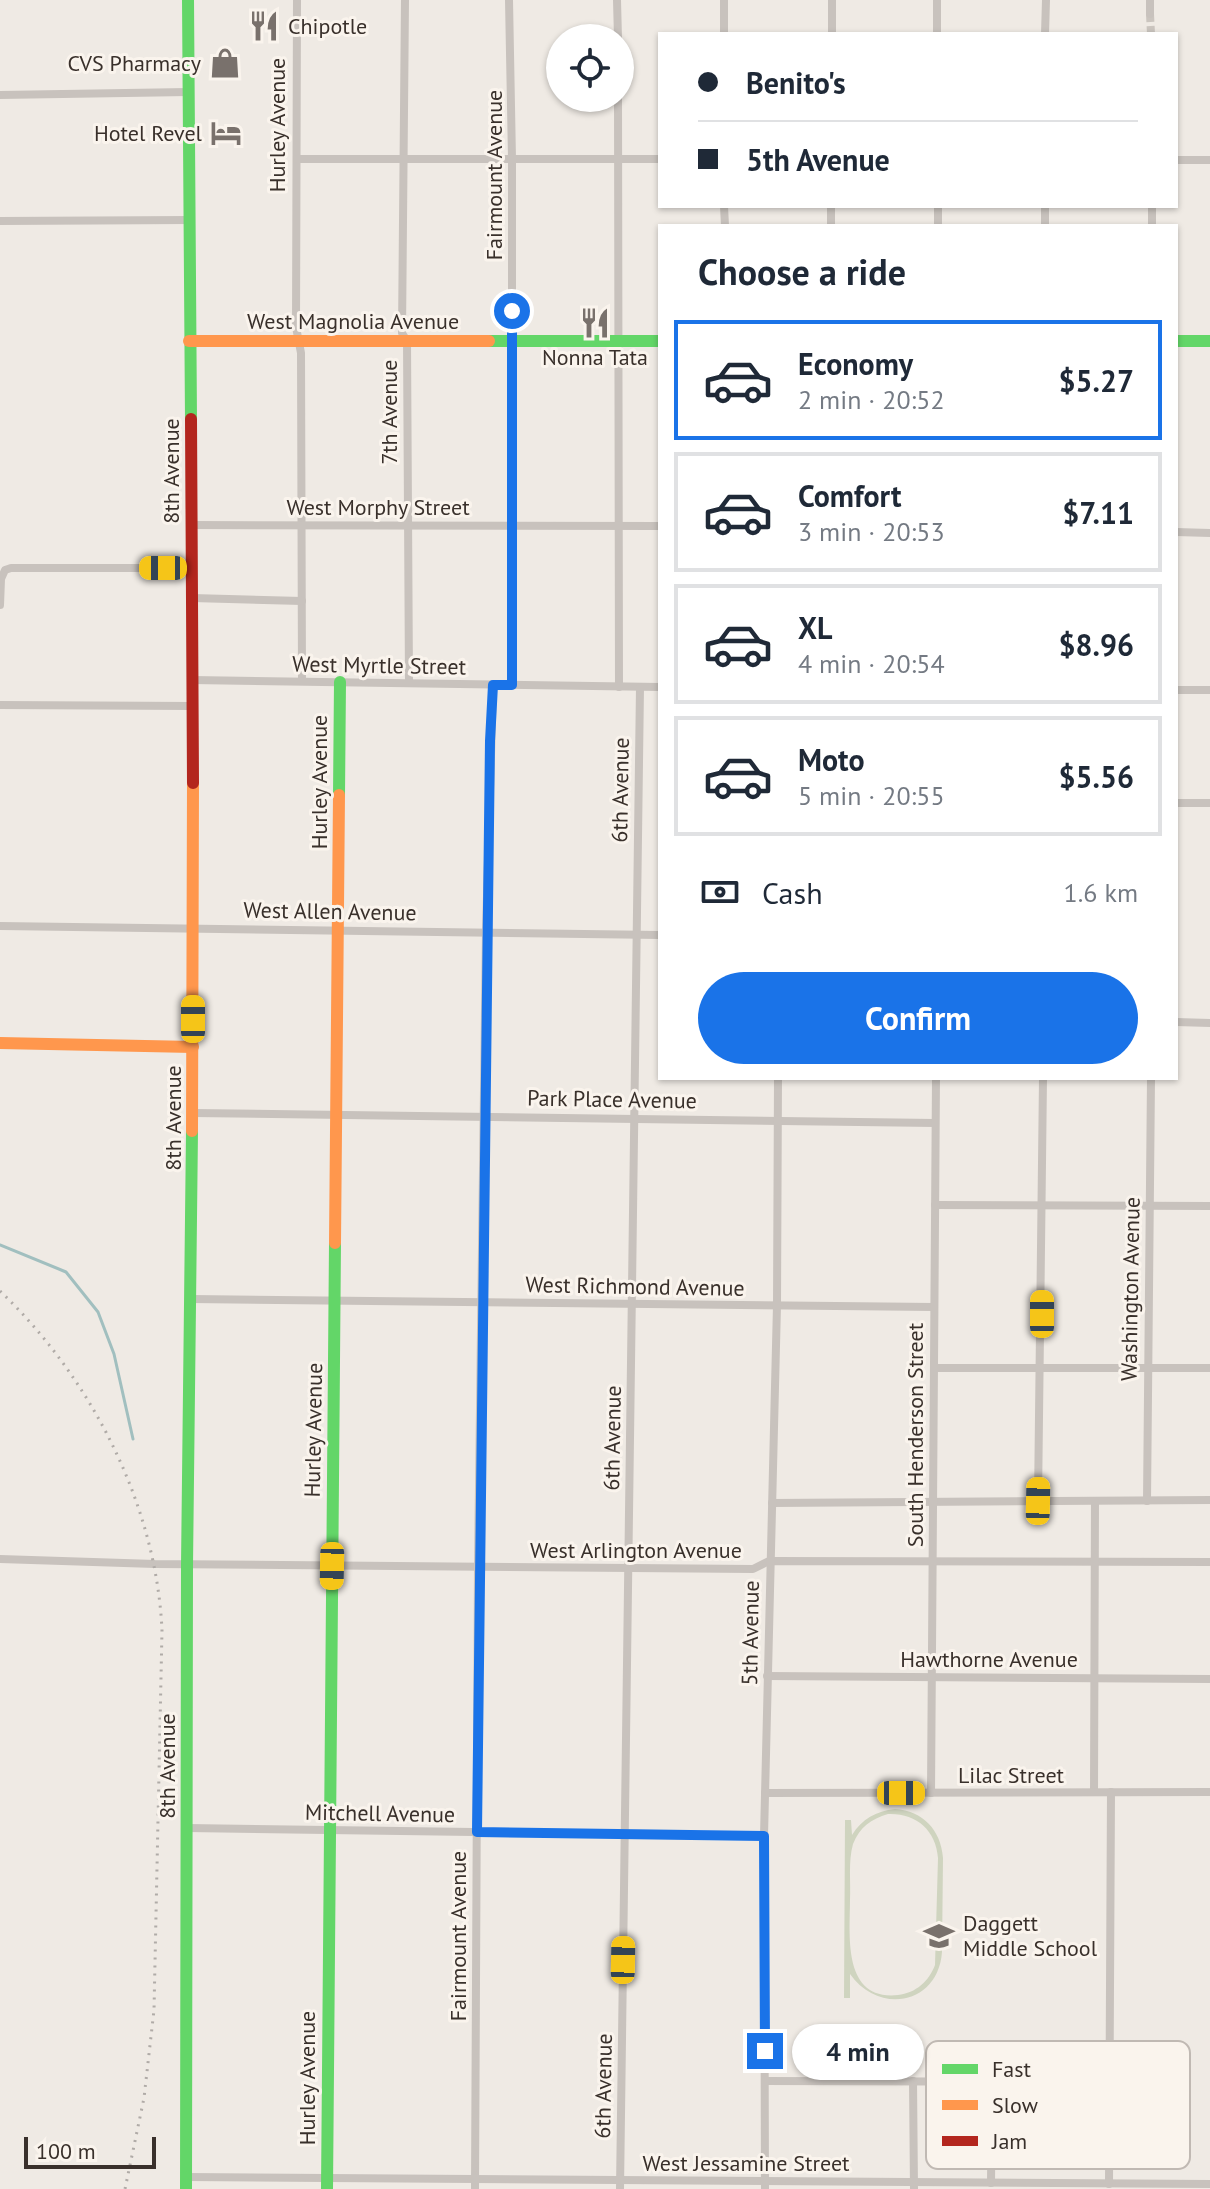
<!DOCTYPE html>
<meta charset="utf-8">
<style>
body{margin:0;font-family:"PT Sans",sans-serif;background:#f2f2f3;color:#1f2937;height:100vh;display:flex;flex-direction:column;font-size:30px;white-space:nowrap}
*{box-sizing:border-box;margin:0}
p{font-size:26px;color:#747a83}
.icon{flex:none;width:44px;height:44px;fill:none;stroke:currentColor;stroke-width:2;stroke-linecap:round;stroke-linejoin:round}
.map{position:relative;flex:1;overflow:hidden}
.panel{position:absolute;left:658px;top:224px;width:520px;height:856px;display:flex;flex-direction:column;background:#fff;border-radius:0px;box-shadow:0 2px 6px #0004}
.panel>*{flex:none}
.banner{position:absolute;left:658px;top:32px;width:520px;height:176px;border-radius:0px;box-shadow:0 2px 6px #0004;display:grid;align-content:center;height:176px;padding:0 40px;background:#fff}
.controls{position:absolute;left:546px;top:24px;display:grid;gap:16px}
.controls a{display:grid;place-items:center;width:88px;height:88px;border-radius:50%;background:#fff;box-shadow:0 2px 6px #0004;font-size:40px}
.scale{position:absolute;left:24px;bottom:20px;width:132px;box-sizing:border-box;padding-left:8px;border:4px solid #39302b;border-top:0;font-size:22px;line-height:28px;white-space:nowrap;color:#39302b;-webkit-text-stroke:6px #faf4ed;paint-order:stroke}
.end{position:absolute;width:36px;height:36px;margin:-18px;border:10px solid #1a73e8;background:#fff;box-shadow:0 0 0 4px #fff}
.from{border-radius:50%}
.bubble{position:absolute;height:56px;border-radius:28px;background:#fff;box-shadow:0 2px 6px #0004;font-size:26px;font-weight:800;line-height:56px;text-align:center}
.car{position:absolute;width:24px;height:48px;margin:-24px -12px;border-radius:10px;box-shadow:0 0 6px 2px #0007;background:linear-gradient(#f5c518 24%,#345 0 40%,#f5c518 0 76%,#345 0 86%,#f5c518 0)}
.banner b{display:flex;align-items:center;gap:28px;height:76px;font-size:30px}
.banner b+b{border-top:2px solid #e0e1e3}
.banner i{width:20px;height:20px;background:#1f2937}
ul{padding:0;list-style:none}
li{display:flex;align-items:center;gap:24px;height:120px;margin:0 16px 12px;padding:0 24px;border:4px solid #e0e1e3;border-radius:0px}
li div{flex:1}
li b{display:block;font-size:30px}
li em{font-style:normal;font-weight:800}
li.current{border-color:#1a73e8}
li>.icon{width:72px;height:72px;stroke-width:1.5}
h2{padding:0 40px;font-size:36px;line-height:96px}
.pay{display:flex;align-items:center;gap:20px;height:88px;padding:0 40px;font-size:30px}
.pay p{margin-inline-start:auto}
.button{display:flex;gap:16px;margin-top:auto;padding:16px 40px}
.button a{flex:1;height:92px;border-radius:48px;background:#1a73e8;color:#fff;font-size:32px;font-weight:800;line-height:92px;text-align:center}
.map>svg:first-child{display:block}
.green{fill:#cfd4bf;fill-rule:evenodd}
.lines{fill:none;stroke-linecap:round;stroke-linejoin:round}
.stream{stroke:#a1bfbf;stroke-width:3}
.street-tunnel{stroke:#cbc5bf;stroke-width:8;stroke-dasharray:8 4;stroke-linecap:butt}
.street{stroke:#c8c2bd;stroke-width:8}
.fast{stroke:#63d668;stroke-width:12}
.slow{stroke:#ff974d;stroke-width:12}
.jam{stroke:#b3261e;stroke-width:12}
.rail{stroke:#b0aba7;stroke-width:3;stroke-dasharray:2 6;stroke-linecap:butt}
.route{stroke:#1a73e8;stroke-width:10}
.labels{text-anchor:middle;stroke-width:6;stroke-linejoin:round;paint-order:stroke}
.poi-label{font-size:22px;fill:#39302b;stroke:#faf4ed;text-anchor:start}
.street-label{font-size:22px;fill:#39302b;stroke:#faf4ed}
.key{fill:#faf4ed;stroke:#c0b9b3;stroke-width:2}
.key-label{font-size:22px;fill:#39302b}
</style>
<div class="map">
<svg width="1210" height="2189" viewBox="0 0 1210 2189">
<rect width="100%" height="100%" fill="#efeae4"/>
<path class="green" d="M895,1809c28,2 46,21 48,49l-1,94c-4,53 -63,63 -92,22v24h-6l1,-178h6l1,15c10,-16 24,-24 43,-26zM888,1814c28,-1 48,16 50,44l-3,107c-6,16 -19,28 -37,30 -56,6 -48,-60 -48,-95 1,-18 -2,-38 3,-56 7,-17 18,-25 35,-30z"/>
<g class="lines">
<polyline class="stream" points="0,1245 66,1272 98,1312 114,1354 133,1439"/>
<polyline class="street-tunnel" points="1150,14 1151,34"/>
<g class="street">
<polyline points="297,0 296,327 301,353 302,681"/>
<polyline points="405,0 402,333 407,341 409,682"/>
<polyline points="509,0 512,159 512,685"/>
<polyline points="617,0 618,38"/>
<polyline points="724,0 724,34"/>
<polyline points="832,0 832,34"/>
<polyline points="937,0 937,34"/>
<polyline points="1150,0 1150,14"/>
<polyline points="1045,34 1046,0"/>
<polyline points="0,95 188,92"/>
<polyline points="618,98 619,687"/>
<polyline points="297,159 660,159"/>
<polyline points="1176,160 1210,160"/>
<polyline points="724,206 725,226"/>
<polyline points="831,206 831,226"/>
<polyline points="1152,206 1152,226"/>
<polyline points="0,221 189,220"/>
<polyline points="938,226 938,206"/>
<polyline points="1045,226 1045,206"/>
<polyline points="191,525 660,526"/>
<polyline points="1176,532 1210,533"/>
<polyline points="192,598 302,601"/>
<polyline points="0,605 1,579 5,570 11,568 192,568"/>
<polyline points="192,680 660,687"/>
<polyline points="1176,690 1210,690"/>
<polyline points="0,705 192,706"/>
<polyline points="1176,803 1210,803"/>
<polyline points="0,926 660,935"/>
<polyline points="1176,1022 1210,1023"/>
<polyline points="193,1113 935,1123"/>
<polyline points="935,1205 1210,1206"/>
<polyline points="191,1299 934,1307"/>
<polyline points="934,1368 1210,1368"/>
<polyline points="1038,1501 1043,1078"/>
<polyline points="1147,1501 1151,1078"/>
<polyline points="772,1503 1210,1500"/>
<polyline points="0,1559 155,1564 753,1569 769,1561 1210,1562"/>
<polyline points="767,1676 1210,1679"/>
<polyline points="1094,1792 1095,1501"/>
<polyline points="765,1793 1210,1792"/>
<polyline points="931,1793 936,1078"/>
<polyline points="187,1828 764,1836"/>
<polyline points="765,2081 1166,2082"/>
<polyline points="913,2081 914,2189"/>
<polyline points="186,2177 1210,2184"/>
<polyline points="991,2183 992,2081"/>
<polyline points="1109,2184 1111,1792"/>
<polyline points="475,2189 478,1567 486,931 493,685"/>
<polyline points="620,2189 640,687"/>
<polyline points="765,2189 764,1836 777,1305 778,1078"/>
</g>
<g class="fast">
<polyline points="188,0 191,419"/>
<polyline points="489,341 660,341"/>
<polyline points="1176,341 1210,341"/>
<polyline points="339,795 340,682"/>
<polyline points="186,2189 187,1565 192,1131"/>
<polyline points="327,2189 335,1243"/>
</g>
<g class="slow">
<polyline points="189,341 489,341"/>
<polyline points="0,1043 193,1047"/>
<polyline points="192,1131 193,783"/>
<polyline points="335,1243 339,795"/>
</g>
<polyline class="jam" points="191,419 193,783"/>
<path class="rail" d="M0,1291c91,87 156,213 162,339l-8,380 -10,88 -19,91"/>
</g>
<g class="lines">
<polyline class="route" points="512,311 512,685 493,685 490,741 477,1832 764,1836 765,2051"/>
</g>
<defs>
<g id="restaurant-bare" transform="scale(2.4)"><path d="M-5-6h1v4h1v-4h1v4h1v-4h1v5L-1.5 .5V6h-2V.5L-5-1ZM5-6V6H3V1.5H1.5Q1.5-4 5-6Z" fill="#79716c" stroke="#faf4ed" stroke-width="2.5" paint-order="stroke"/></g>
<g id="shop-bare" transform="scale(2.4)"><path d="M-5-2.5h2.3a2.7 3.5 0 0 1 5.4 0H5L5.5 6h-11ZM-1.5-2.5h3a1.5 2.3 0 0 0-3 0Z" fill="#79716c" stroke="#faf4ed" stroke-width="2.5" paint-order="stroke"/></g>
<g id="hotel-bare" transform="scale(2.4)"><path d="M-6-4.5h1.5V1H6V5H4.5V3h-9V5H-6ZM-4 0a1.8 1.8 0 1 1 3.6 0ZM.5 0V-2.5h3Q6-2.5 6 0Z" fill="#79716c" stroke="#faf4ed" stroke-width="2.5" paint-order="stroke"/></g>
<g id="school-bare" transform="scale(2.4)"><path d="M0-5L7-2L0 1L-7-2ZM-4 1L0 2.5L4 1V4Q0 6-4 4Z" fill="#79716c" stroke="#faf4ed" stroke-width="2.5" paint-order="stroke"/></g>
</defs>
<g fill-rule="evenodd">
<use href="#restaurant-bare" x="264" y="26"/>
<use href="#shop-bare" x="225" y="63"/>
<use href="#hotel-bare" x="226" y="133"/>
<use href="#restaurant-bare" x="595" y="323"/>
<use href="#school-bare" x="939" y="1936"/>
</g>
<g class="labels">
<g class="poi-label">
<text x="288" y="34">Chipotle</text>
<text x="201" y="71" text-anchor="end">CVS Pharmacy</text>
<text x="202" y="141" text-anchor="end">Hotel Revel</text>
<text x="595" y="365" text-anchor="middle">Nonna Tata</text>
<text x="963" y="1931">Daggett<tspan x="963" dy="25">Middle School</tspan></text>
</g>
<g class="street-label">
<text transform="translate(277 125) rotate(-90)" y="8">Hurley Avenue</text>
<text transform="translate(494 175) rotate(-90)" y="8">Fairmount Avenue</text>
<text x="353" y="329">West Magnolia Avenue</text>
<text transform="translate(389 412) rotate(-90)" y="8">7th Avenue</text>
<text transform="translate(171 471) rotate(-90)" y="8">8th Avenue</text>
<text x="378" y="515">West Morphy Street</text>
<text transform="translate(379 665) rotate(1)" y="8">West Myrtle Street</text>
<text transform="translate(319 782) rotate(-90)" y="8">Hurley Avenue</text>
<text transform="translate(620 790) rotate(-89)" y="8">6th Avenue</text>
<text transform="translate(330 911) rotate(1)" y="8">West Allen Avenue</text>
<text transform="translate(612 1099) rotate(1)" y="8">Park Place Avenue</text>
<text transform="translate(173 1118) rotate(-90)" y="8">8th Avenue</text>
<text transform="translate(635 1286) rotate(1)" y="8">West Richmond Avenue</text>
<text transform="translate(1130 1289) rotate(-89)" y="8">Washington Avenue</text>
<text transform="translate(313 1430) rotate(-89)" y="8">Hurley Avenue</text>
<text transform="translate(915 1435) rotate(-90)" y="8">South Henderson Street</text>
<text transform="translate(612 1438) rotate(-89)" y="8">6th Avenue</text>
<text x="636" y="1558">West Arlington Avenue</text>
<text transform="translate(750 1633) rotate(-89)" y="8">5th Avenue</text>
<text x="989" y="1667">Hawthorne Avenue</text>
<text transform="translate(167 1766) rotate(-90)" y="8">8th Avenue</text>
<text x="1011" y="1783">Lilac Street</text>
<text transform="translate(380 1813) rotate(1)" y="8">Mitchell Avenue</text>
<text transform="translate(458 1936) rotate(-90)" y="8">Fairmount Avenue</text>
<text transform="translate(307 2078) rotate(-90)" y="8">Hurley Avenue</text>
<text transform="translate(603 2086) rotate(-89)" y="8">6th Avenue</text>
<text x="746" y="2171">West Jessamine Street</text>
</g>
</g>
<rect x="926" y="2041" width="264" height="128" rx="12" class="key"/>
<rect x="942" y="2064" width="36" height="10" fill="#63d668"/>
<rect x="942" y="2100" width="36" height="10" fill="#ff974d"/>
<rect x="942" y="2136" width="36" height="10" fill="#b3261e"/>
<g class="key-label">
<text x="992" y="2077">Fast</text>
<text x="992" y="2113">Slow</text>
<text x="992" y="2149">Jam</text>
</g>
</svg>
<div class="controls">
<a><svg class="icon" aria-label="locate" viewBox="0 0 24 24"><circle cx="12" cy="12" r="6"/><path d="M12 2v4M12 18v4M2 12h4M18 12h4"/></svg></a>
</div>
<div class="scale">100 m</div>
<i class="end from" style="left:512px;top:311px"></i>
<i class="end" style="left:765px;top:2051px"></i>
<div class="bubble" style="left:792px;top:2024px;width:132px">4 min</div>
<i class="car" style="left:163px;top:568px;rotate:270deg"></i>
<i class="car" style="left:193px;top:1019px;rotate:0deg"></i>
<i class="car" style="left:1042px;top:1314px;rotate:0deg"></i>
<i class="car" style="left:1038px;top:1501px;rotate:1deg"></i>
<i class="car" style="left:332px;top:1566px;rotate:181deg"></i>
<i class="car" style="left:901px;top:1793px;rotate:90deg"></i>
<i class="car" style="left:623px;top:1960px;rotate:1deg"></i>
<div class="banner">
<b><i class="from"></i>Benito's</b>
<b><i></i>5th Avenue</b>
</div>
<section class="panel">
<h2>Choose a ride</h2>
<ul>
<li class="current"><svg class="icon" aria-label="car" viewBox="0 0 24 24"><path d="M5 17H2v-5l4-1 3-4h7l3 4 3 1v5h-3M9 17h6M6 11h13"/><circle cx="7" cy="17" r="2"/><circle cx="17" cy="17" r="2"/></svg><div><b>Economy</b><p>2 min · 20:52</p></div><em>$5.27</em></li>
<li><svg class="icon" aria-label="car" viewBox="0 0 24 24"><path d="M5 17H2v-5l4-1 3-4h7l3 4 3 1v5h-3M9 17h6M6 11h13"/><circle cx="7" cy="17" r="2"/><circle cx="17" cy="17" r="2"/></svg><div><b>Comfort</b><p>3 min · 20:53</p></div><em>$7.11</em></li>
<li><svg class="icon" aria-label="car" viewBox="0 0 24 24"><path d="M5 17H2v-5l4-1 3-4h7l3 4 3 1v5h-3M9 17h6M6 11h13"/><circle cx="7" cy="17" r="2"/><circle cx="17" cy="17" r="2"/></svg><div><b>XL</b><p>4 min · 20:54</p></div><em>$8.96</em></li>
<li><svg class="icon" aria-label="car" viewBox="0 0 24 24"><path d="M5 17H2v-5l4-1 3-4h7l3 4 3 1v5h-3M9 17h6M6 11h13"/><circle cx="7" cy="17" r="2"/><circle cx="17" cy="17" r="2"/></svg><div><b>Moto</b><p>5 min · 20:55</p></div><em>$5.56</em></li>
</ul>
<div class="pay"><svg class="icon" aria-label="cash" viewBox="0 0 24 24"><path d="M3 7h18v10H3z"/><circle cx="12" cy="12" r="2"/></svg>Cash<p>1.6 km</p></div>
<div class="button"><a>Confirm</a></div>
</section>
</div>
